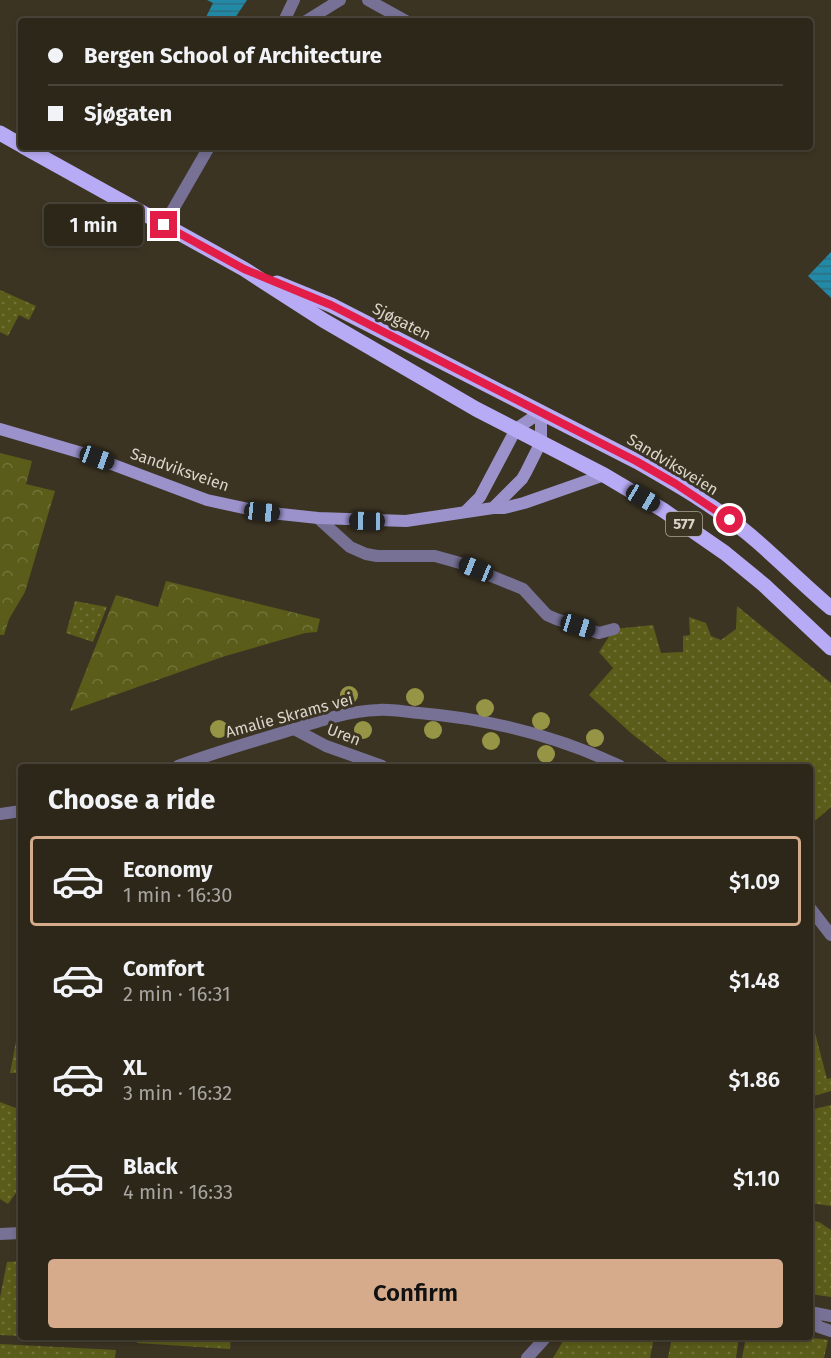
<!DOCTYPE html>
<meta charset="utf-8">
<style>
body{margin:0;font-family:"Fira Sans",sans-serif;background:#352f23;color:#f1f3f6;height:100vh;display:flex;flex-direction:column;font-size:22px;white-space:nowrap}
*{box-sizing:border-box;margin:0}
p{font-size:20px;color:#a7a5a2}
.icon{flex:none;width:33px;height:33px;fill:none;stroke:currentColor;stroke-width:2;stroke-linecap:round;stroke-linejoin:round}
.map{position:relative;flex:1;overflow:hidden}
.panel{position:absolute;left:18px;top:764px;width:795px;height:576px;display:flex;flex-direction:column;background:#2d271a;border-radius:6px;box-shadow:0 3px 9px #0003,0 0 0 2px #484439}
.panel>*{flex:none}
.banner{position:absolute;left:18px;top:18px;width:795px;height:132px;border-radius:6px;box-shadow:0 3px 9px #0003,0 0 0 2px #484439;display:grid;align-content:center;height:132px;padding:0 30px;background:#2d271a}
.end{position:absolute;width:27px;height:27px;margin:-14px;border:8px solid #e11d48;background:#fff;box-shadow:0 0 0 3px #fff}
.from{border-radius:50%}
.bubble{position:absolute;height:42px;border-radius:6px;background:#2d271a;box-shadow:0 3px 9px #0003,0 0 0 2px #484439;font-size:20px;font-weight:600;line-height:42px;text-align:center}
.car{position:absolute;width:18px;height:36px;margin:-18px -9px;border-radius:8px;box-shadow:0 0 4px 2px #0007;background:linear-gradient(#222 24%,#8ab4d8 0 40%,#222 0 76%,#8ab4d8 0 86%,#222 0)}
.banner b{display:flex;align-items:center;gap:21px;height:57px;font-size:22px}
.banner b+b{border-top:2px solid #484439}
.banner i{width:15px;height:15px;background:#f1f3f6}
ul{padding:0;list-style:none}
li{display:flex;align-items:center;gap:18px;height:90px;margin:0 12px 9px;padding:0 18px;border:3px solid transparent;border-radius:6px}
li div{flex:1}
li b{display:block;font-size:22px}
li em{font-style:normal;font-weight:600}
li.current{border-color:#d6ab8b}
li>.icon{width:54px;height:54px;stroke-width:1.5}
h2{padding:0 30px;font-size:27px;line-height:72px}
.button{display:flex;gap:12px;margin-top:auto;padding:12px 30px}
.button a{flex:1;height:69px;border-radius:6px;background:#d6ab8b;color:#111;font-size:24px;font-weight:600;line-height:69px;text-align:center}
.map>svg:first-child{display:block}
.park{fill:url(#park-crowns)}
.garden{fill:url(#garden-dots)}
.water{fill:url(#water-rules)}
.lines{fill:none;stroke-linecap:round;stroke-linejoin:round}
.lane{stroke:#767195;stroke-width:12}
.street{stroke:#767195;stroke-width:12}
.secondary{stroke:#9b92cc;stroke-width:12}
.primary{stroke:#b8abf5;stroke-width:15}
.tree{fill:#969545}
.route{stroke:#e11d48;stroke-width:8}
.labels{text-anchor:middle;stroke-width:6;stroke-linejoin:round;paint-order:stroke}
.shield{fill:#3c3423;stroke:#aba599;stroke-width:1.5}
.shield-label{font-size:15px;font-weight:bold;fill:#dad5cb}
.street-label{font-size:16px;fill:#dad5cb;stroke:#3c3423}
</style>
<div class="map">
<svg width="831" height="1358" viewBox="0 0 831 1358">
<defs>
<pattern id="park-crowns" width="20" height="18" patternUnits="userSpaceOnUse" patternTransform="scale(1.5)"><rect width="20" height="18" fill="#5a5d19"/><path d="M2 6a3 3 0 1 1 6 0M12 15a3 3 0 1 1 6 0" fill="none" stroke="#717339"/></pattern>
<pattern id="garden-dots" width="8" height="8" patternUnits="userSpaceOnUse" patternTransform="scale(1.5)"><rect width="8" height="8" fill="#5a5d19"/><path d="M2 2h.1M6 6h.1" fill="none" stroke="#717339" stroke-width="1.8" stroke-linecap="round"/></pattern>
<pattern id="water-rules" width="6" height="5" patternUnits="userSpaceOnUse" patternTransform="scale(1.5)"><rect width="6" height="5" fill="#2289a6"/><path d="M0 2.5h6" fill="none" stroke="#2d6f81"/></pattern>
</defs>
<rect width="100%" height="100%" fill="#3c3423"/>
<g class="park">
<polygon points="0,453 32,461 26,484 55,491 25,592 9,619 4,635 0,635"/>
<polygon points="166,581 320,619 317,632 305,633 222,657 70,711 116,595 158,607"/>
</g>
<g class="garden">
<polygon points="0,290 36,306 29,320 19,315 8,336 0,332"/>
<polygon points="75,601 107,607 93,642 66,633"/>
<polygon points="737,606 831,683 831,807 810,825 810,766 673,766 632,734 589,695 613,668 599,652 614,629 653,625 661,653 683,652 683,636 690,635 689,617 706,623 711,636 721,640 736,629"/>
<polygon points="810,1013 827,1079 831,1078 831,1091 810,1097"/>
<polygon points="21,1015 21,1186 8,1204 0,1199 0,1102 21,1110 17,1073 10,1073"/>
<polygon points="831,1105 831,1206 810,1203 810,1110"/>
<polygon points="810,1220 819,1222 831,1230 831,1297 810,1294"/>
<polygon points="21,1261 21,1336 0,1335 0,1298 7,1262"/>
<polygon points="810,1330 813,1338 828,1340 824,1358 742,1358 746,1337 810,1336"/>
<polygon points="566,1336 654,1336 654,1337 650,1358 553,1358"/>
<polygon points="138,1337 138,1336 231,1337 230,1349 137,1343"/>
<polygon points="672,1337 739,1337 736,1358 668,1358"/>
<polygon points="0,1344 116,1350 115,1358 0,1358"/>
</g>
<g class="water">
<polygon points="207,0 247,0 233,21 204,21 213,3"/>
<polygon points="831,252 831,298 808,276"/>
</g>
<g class="lines">
<g class="lane">
<polyline points="368,0 406,21"/>
<polyline points="284,21 294,0"/>
<polyline points="306,21 340,0"/>
<polyline points="164,225 209,147"/>
<polyline points="318,518 350,547 366,554 377,556 435,556 460,563 523,589 547,615 556,619 599,633 614,629"/>
<polyline points="810,1316 819,1327 831,1331"/>
</g>
<g class="street">
<polyline points="294,729 326,746 382,766"/>
<path d="M178,766c38,-14 77,-25 116,-37 28,-9 55,-18 84,-19 14,-1 28,2 41,3 72,6 136,22 201,53"/>
<polyline points="0,814 21,811"/>
<polyline points="810,908 831,935"/>
<polyline points="0,1234 21,1233"/>
<polyline points="810,1312 831,1316"/>
<polyline points="527,1358 547,1336"/>
</g>
<g class="secondary">
<polyline points="0,429 82,453 207,500 262,512 318,518 406,521 493,508 522,479 526,472 541,442 541,412"/>
<polyline points="493,508 504,508 524,503 604,475"/>
<polyline points="466,511 480,497 516,429 541,412"/>
</g>
<g class="primary">
<polyline points="0,133 21,145"/>
<polyline points="24,147 244,269 323,320 476,409 604,475 663,510 725,553 764,585 831,648"/>
<path d="M277,283l54,22 305,156c42,24 86,49 123,82 24,21 47,44 72,65"/>
</g>
</g>
<g class="tree">
<circle cx="349" cy="695" r="9"/>
<circle cx="415" cy="697" r="9"/>
<circle cx="485" cy="708" r="9"/>
<circle cx="541" cy="721" r="9"/>
<circle cx="219" cy="729" r="9"/>
<circle cx="363" cy="730" r="9"/>
<circle cx="433" cy="730" r="9"/>
<circle cx="595" cy="738" r="9"/>
<circle cx="491" cy="741" r="9"/>
<circle cx="546" cy="754" r="9"/>
</g>
<g class="lines">
<polyline class="route" points="164,225 244,269 331,305 636,461 676,484 730,520"/>
</g>
<g class="labels">
<rect class="shield" x="666" y="512" width="36" height="24" rx="4.5"/>
<g class="shield-label">
<text x="684" y="529">577</text>
</g>
<g class="street-label">
<text transform="translate(402 321) rotate(27)" y="6">Sjøgaten</text>
<text transform="translate(673 464) rotate(31)" y="6">Sandviksveien</text>
<text transform="translate(180 469) rotate(19)" y="6">Sandviksveien</text>
<text transform="translate(289 715) rotate(-15)" y="6">Amalie Skrams vei</text>
<text transform="translate(344 734) rotate(21)" y="6">Uren</text>
</g>
</g>
</svg>
<i class="end from" style="left:730px;top:520px"></i>
<i class="end" style="left:164px;top:225px"></i>
<div class="bubble" style="left:44px;top:204px;width:99px">1 min</div>
<i class="car" style="left:97px;top:458px;rotate:110deg"></i>
<i class="car" style="left:643px;top:498px;rotate:120deg"></i>
<i class="car" style="left:262px;top:512px;rotate:96deg"></i>
<i class="car" style="left:367px;top:521px;rotate:271deg"></i>
<i class="car" style="left:476px;top:569px;rotate:292deg"></i>
<i class="car" style="left:578px;top:626px;rotate:107deg"></i>
<div class="banner">
<b><i class="from"></i>Bergen School of Architecture</b>
<b><i></i>Sjøgaten</b>
</div>
<section class="panel">
<h2>Choose a ride</h2>
<ul>
<li class="current"><svg class="icon" aria-label="car" viewBox="0 0 24 24"><path d="M5 17H2v-5l4-1 3-4h7l3 4 3 1v5h-3M9 17h6M6 11h13"/><circle cx="7" cy="17" r="2"/><circle cx="17" cy="17" r="2"/></svg><div><b>Economy</b><p>1 min · 16:30</p></div><em>$1.09</em></li>
<li><svg class="icon" aria-label="car" viewBox="0 0 24 24"><path d="M5 17H2v-5l4-1 3-4h7l3 4 3 1v5h-3M9 17h6M6 11h13"/><circle cx="7" cy="17" r="2"/><circle cx="17" cy="17" r="2"/></svg><div><b>Comfort</b><p>2 min · 16:31</p></div><em>$1.48</em></li>
<li><svg class="icon" aria-label="car" viewBox="0 0 24 24"><path d="M5 17H2v-5l4-1 3-4h7l3 4 3 1v5h-3M9 17h6M6 11h13"/><circle cx="7" cy="17" r="2"/><circle cx="17" cy="17" r="2"/></svg><div><b>XL</b><p>3 min · 16:32</p></div><em>$1.86</em></li>
<li><svg class="icon" aria-label="car" viewBox="0 0 24 24"><path d="M5 17H2v-5l4-1 3-4h7l3 4 3 1v5h-3M9 17h6M6 11h13"/><circle cx="7" cy="17" r="2"/><circle cx="17" cy="17" r="2"/></svg><div><b>Black</b><p>4 min · 16:33</p></div><em>$1.10</em></li>
</ul>
<div class="button"><a>Confirm</a></div>
</section>
</div>
